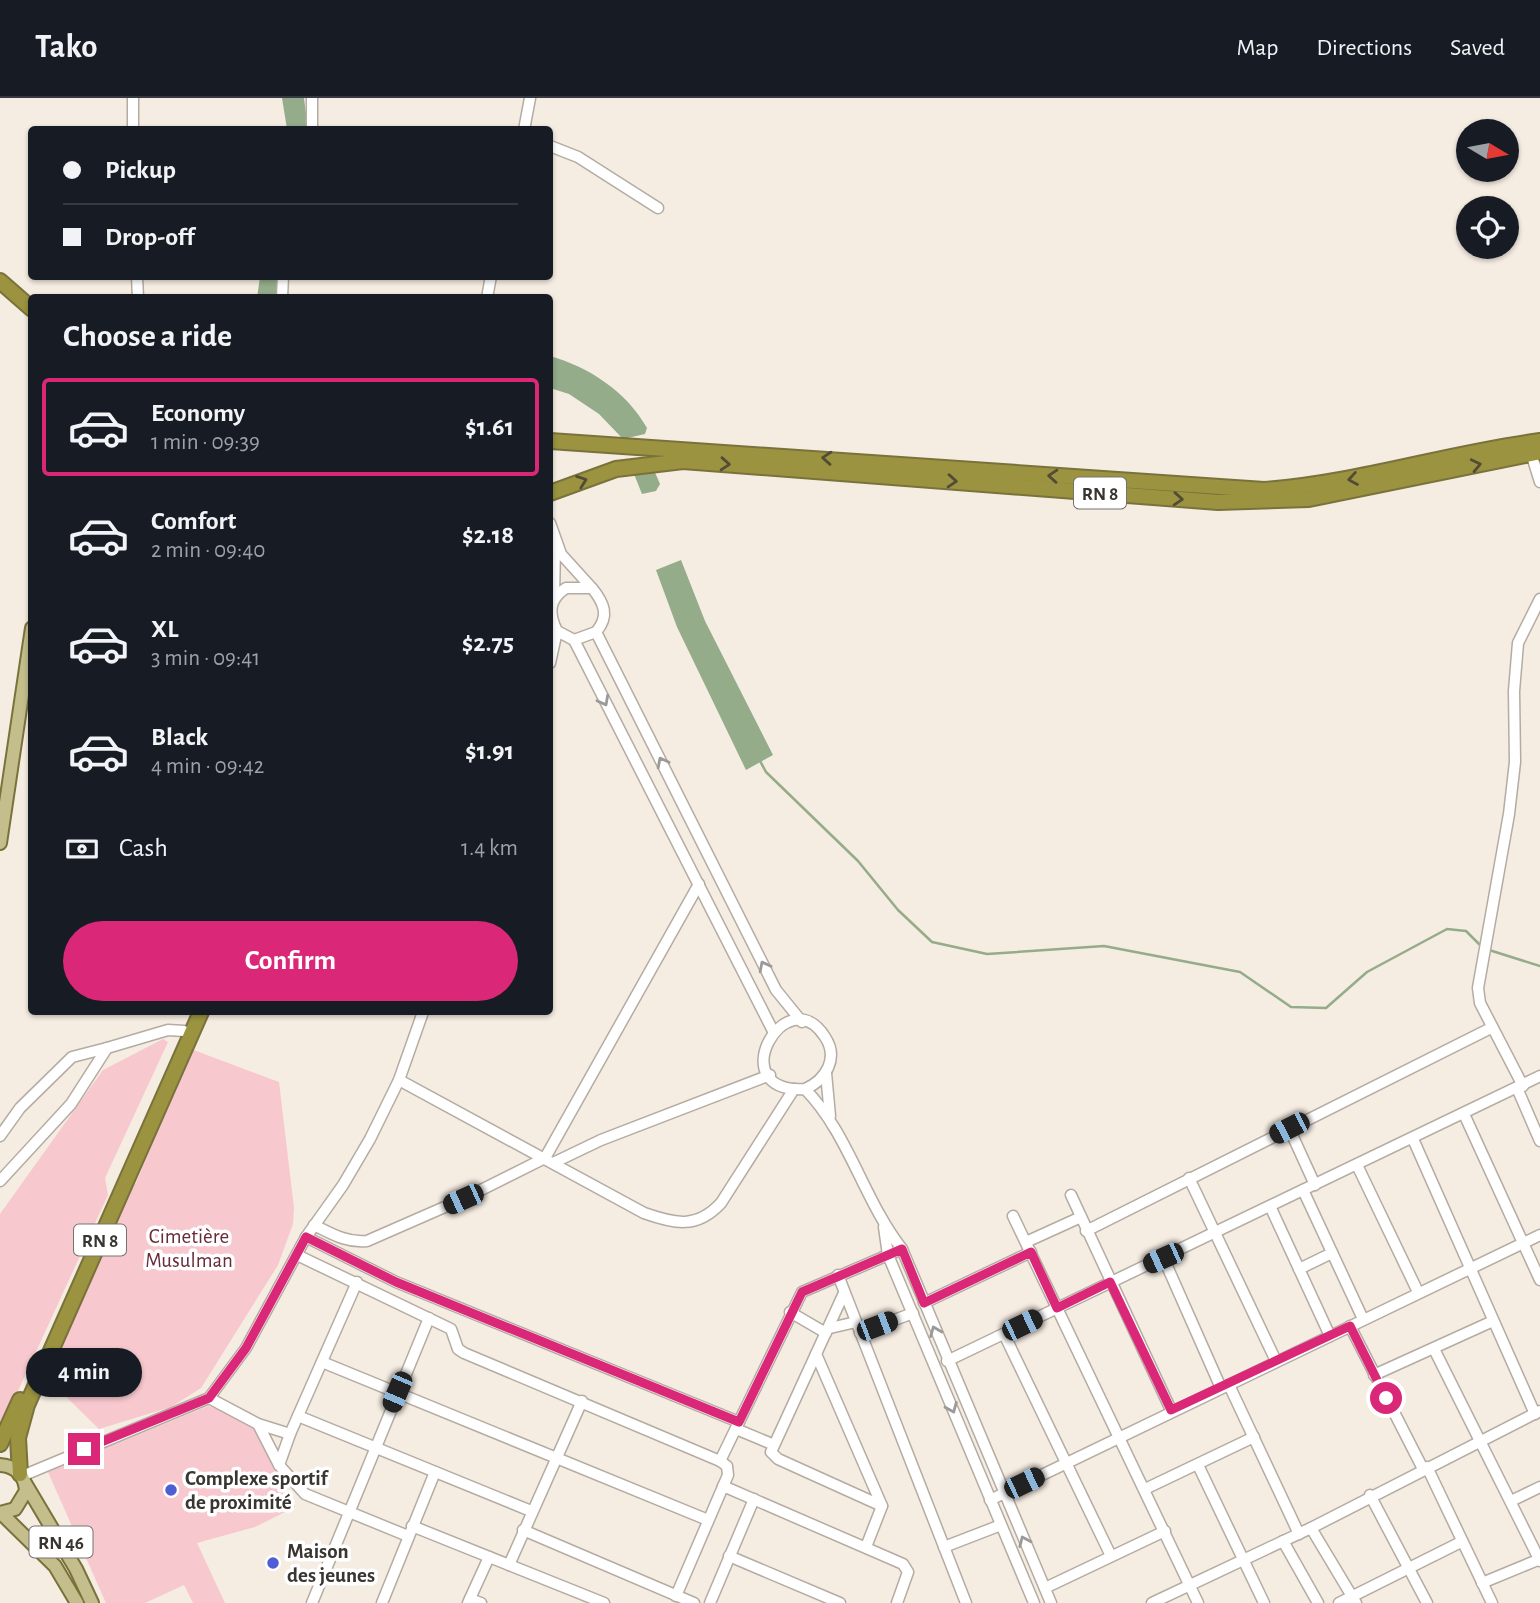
<!DOCTYPE html>
<meta charset="utf-8">
<style>
body{margin:0;font-family:"Alegreya Sans",sans-serif;background:#242831;color:#f1f3f6;height:100vh;display:flex;flex-direction:column;font-size:26px;white-space:nowrap}
*{box-sizing:border-box;margin:0}
p{font-size:23px;color:#9ea1a6}
.icon{flex:none;width:38px;height:38px;fill:none;stroke:currentColor;stroke-width:2;stroke-linecap:round;stroke-linejoin:round}
.map{position:relative;flex:1;overflow:hidden}
.details{position:absolute;left:28px;top:196px;width:525px;height:721px;display:flex;flex-direction:column;background:#171b24;border-radius:7px;box-shadow:0 2px 5px #0004}
.details>*{flex:none}
.banner{position:absolute;left:28px;top:28px;width:525px;height:154px;border-radius:7px;box-shadow:0 2px 5px #0004;display:grid;align-content:center;height:154px;padding:0 35px;background:#171b24}
.needle{width:46px;rotate:100deg}
.buttons{position:absolute;left:1456px;top:21px;display:grid;gap:14px}
.buttons a{display:grid;place-items:center;width:63px;height:63px;border-radius:50%;background:#171b24;box-shadow:0 2px 5px #0004;font-size:35px}
.end{position:absolute;width:32px;height:32px;margin:-16px;border:9px solid #db2777;background:#fff;box-shadow:0 0 0 4px #fff}
.from{border-radius:50%}
.bubble{position:absolute;height:49px;border-radius:24px;background:#171b24;box-shadow:0 2px 5px #0004;font-size:23px;font-weight:700;line-height:49px;text-align:center}
.car{position:absolute;width:21px;height:42px;margin:-21px -10px;border-radius:9px;box-shadow:0 0 5px 2px #0007;background:linear-gradient(#222 24%,#8ab4d8 0 40%,#222 0 76%,#8ab4d8 0 86%,#222 0)}
.banner b{display:flex;align-items:center;gap:24px;height:66px;font-size:26px}
.banner b+b{border-top:2px solid #363941}
.banner i{width:18px;height:18px;background:#f1f3f6}
ul{padding:0;list-style:none}
li{display:flex;align-items:center;gap:21px;height:98px;margin:0 14px 10px;padding:0 21px;border:4px solid transparent;border-radius:7px}
li div{flex:1}
li b{display:block;font-size:26px}
li em{font-style:normal;font-weight:700}
li.current{border-color:#db2777}
li>.icon{width:63px;height:63px;stroke-width:1.5}
h2{padding:0 35px;font-size:32px;line-height:84px}
.pay{display:flex;align-items:center;gap:18px;height:77px;padding:0 35px;font-size:26px}
.pay p{margin-inline-start:auto}
.action{display:flex;gap:14px;margin-top:auto;padding:14px 35px}
.action a{flex:1;height:80px;border-radius:42px;background:#db2777;color:#fff;font-size:28px;font-weight:700;line-height:80px;text-align:center}
header{display:flex;align-items:center;gap:42px;box-sizing:border-box;height:98px;padding:0 35px;background:#171b24;border-bottom:2px solid #363941}
header strong{font-size:33px}
nav{display:flex;gap:38px;margin-inline-start:auto;font-size:24px}
.map>svg:first-child{display:block}
.green{fill:#f7c8ce}
.water{fill:#94ac89}
.lines{fill:none;stroke-linecap:round;stroke-linejoin:round}
.stream{stroke:#94ac89;stroke-width:2.5}
.minor-casing{stroke:#b4aca2;stroke-width:13}
.major-casing{stroke:#79723b;stroke-width:16}
.highway-casing{stroke:#79723b;stroke-width:18}
.minor{stroke:#fff;stroke-width:10}
.major{stroke:#c3be8c;stroke-width:12}
.highway{stroke:#9b9340;stroke-width:14}
.oneway{stroke:#524c35}
.oneway2{stroke:#9c9a98}
.route{stroke:#db2777;stroke-width:9}
.poi-dot{fill:#505ed4;stroke:#fff;stroke-width:2.5}
.labels{text-anchor:middle;stroke-width:7;stroke-linejoin:round;paint-order:stroke}
.shield{fill:#fff;stroke:#74726f;stroke-width:2}
.shield-label{font-size:19px;font-weight:bold;fill:#393531}
.park-label{font-size:21px;fill:#672c39;stroke:#fff}
.poi-label{font-size:21px;font-weight:bold;fill:#393531;stroke:#fff;text-anchor:start}
</style>
<header>
<strong>Tako</strong>
<nav><a>Map</a><a>Directions</a><a>Saved</a></nav>
</header>
<div class="map">
<svg width="1540" height="1505" viewBox="0 0 1540 1505">
<rect width="100%" height="100%" fill="#f5ece2"/>
<g class="green">
<polygon points="163,941 168,944 105,1080 108,1097 0,1332 0,1116 103,972"/>
<polygon points="191,951 279,984 294,1110 293,1126 278,1167 201,1290 171,1309 99,1331 43,1276 122,1095 136,1085"/>
<polygon points="208,1308 250,1322 295,1409 255,1429 197,1445 225,1505 193,1505 184,1487 145,1505 106,1505 48,1374"/>
</g>
<g class="water">
<polygon points="282,0 304,0 308,31 287,31"/>
<polygon points="260,179 280,179 279,199 257,200"/>
<path d="M550,258c39,11 77,36 97,72l-2,6 -22,5 -24,-25 -30,-20 -19,-6z"/>
<polygon points="654,372 660,386 656,393 642,396 634,376"/>
<polygon points="681,462 705,523 773,657 746,672 677,529 656,472"/>
</g>
<g class="lines">
<g class="stream">
<polyline points="759,661 766,674 858,763 898,812 932,844 987,856 1104,848 1240,874 1291,909 1326,910 1367,874 1447,831 1466,833 1483,850"/>
<polyline points="1489,852 1540,868"/>
</g>
<g class="minor-casing">
<g id="minor">
<polyline points="312,0 312,32"/>
<polyline points="133,32 133,0"/>
<polyline points="524,32 530,0"/>
<polyline points="550,48 578,59 658,110"/>
<polyline points="137,178 138,200"/>
<polyline points="282,200 283,178"/>
<polyline points="487,200 491,178"/>
<polyline points="1531,355 1540,384"/>
<polyline points="550,425 561,456 590,488"/>
<polyline points="554,501 555,446"/>
<polyline points="596,534 776,892 802,924"/>
<polyline points="574,542 773,933"/>
<path d="M550,565l7,-32c-9,-18 -8,-32 9,-43h26c12,15 18,28 4,44l-22,8 -17,-9"/>
<polyline points="826,975 830,1018"/>
<path d="M399,982l245,133c31,11 53,16 77,-10l73,-114"/>
<polyline points="1523,988 1480,905 1478,890 1509,716 1515,664 1514,593 1518,545 1540,501"/>
<polyline points="1517,990 1540,1043"/>
<path d="M805,991c21,-9 34,-31 20,-52 -39,-61 -105,57 -20,52 44,45 58,110 97,160l149,354"/>
<polyline points="1464,1016 1540,1182"/>
<polyline points="1289,1030 1315,1087"/>
<polyline points="0,1038 20,1010 72,959 107,950"/>
<polyline points="1413,1041 1535,1316"/>
<polyline points="553,1065 601,1042 770,977"/>
<polyline points="1357,1067 1418,1194"/>
<polyline points="1189,1080 1276,1263"/>
<polyline points="0,1083 71,1006 107,950 168,932 184,933"/>
<polyline points="1303,1092 1363,1221"/>
<polyline points="1071,1097 1171,1312"/>
<polyline points="1270,1108 1330,1238"/>
<polyline points="1013,1118 1198,1505"/>
<path d="M314,1127c18,9 33,18 53,16l96,-42 82,-41 154,-274"/>
<polyline points="884,1129 888,1157 1034,1505"/>
<polyline points="1086,1133 1491,930"/>
<polyline points="306,1139 396,1184 739,1324"/>
<polyline points="1026,1144 1081,1119"/>
<polyline points="297,1157 451,1231 458,1251 464,1255 720,1363 802,1194 902,1151"/>
<polyline points="1163,1159 1221,1290"/>
<polyline points="1299,1171 1332,1155"/>
<polyline points="838,1177 966,1505"/>
<polyline points="844,1195 771,1354 778,1361 882,1408"/>
<polyline points="924,1205 1031,1154"/>
<polyline points="790,1214 826,1235"/>
<polyline points="1350,1228 1423,1371"/>
<polyline points="830,1230 856,1224"/>
<polyline points="860,1235 913,1215"/>
<polyline points="1004,1236 1111,1458"/>
<polyline points="1434,1251 1540,1463"/>
<polyline points="816,1256 882,1408 866,1449"/>
<polyline points="947,1263 1540,978"/>
<polyline points="322,1264 708,1422"/>
<polyline points="1374,1277 1493,1223"/>
<polyline points="1229,1287 1299,1436"/>
<polyline points="209,1300 258,1326 290,1336"/>
<polyline points="298,1318 531,1413"/>
<polyline points="258,1326 279,1367 305,1396 408,1438"/>
<polyline points="736,1331 772,1346"/>
<polyline points="279,1367 290,1336 357,1184"/>
<polyline points="1198,1367 1264,1505"/>
<polyline points="1427,1369 1492,1505"/>
<polyline points="22,1378 209,1300 246,1250 306,1139 343,1087 370,1041 399,982 423,914"/>
<polyline points="723,1388 903,1466 908,1474 897,1505"/>
<polyline points="1145,1391 1254,1339"/>
<polyline points="1370,1397 1427,1505"/>
<polyline points="990,1402 1540,1137"/>
<polyline points="1511,1403 1540,1389"/>
<polyline points="412,1428 604,1505"/>
<polyline points="1311,1430 1356,1505"/>
<polyline points="523,1432 694,1505"/>
<polyline points="1283,1443 1318,1505"/>
<polyline points="944,1449 1001,1427"/>
<polyline points="729,1458 840,1505"/>
<polyline points="509,1467 582,1303"/>
<polyline points="1482,1485 1540,1461"/>
<polyline points="1045,1490 1165,1433"/>
<polyline points="676,1498 728,1377 727,1368 720,1363"/>
<polyline points="470,1501 481,1505"/>
<polyline points="312,1505 429,1220"/>
<polyline points="382,1505 435,1374"/>
<polyline points="468,1505 489,1459"/>
<polyline points="710,1505 754,1401"/>
<polyline points="1152,1505 1311,1430 1540,1313"/>
<polyline points="1339,1505 1461,1444"/>
</g>
</g>
<g class="major-casing">
<g id="major">
<polyline points="0,745 32,530"/>
<path d="M0,1367c16,1 25,10 26,26l-11,18 -15,4"/>
<polyline points="25,1385 76,1471 92,1505"/>
<polyline points="1,1415 55,1468 77,1505"/>
</g>
</g>
<g class="highway-casing">
<g id="highway">
<polyline points="0,183 32,211"/>
<path d="M550,343l714,49c94,-7 183,-37 276,-49"/>
<polyline points="550,395 616,371 683,363 1218,404 1309,401 1540,354"/>
<polyline points="0,1346 20,1302"/>
<polyline points="20,1376 18,1340 27,1307 201,914"/>
</g>
</g>
<use href="#minor" class="minor"/>
<use href="#major" class="major"/>
<use href="#highway" class="highway"/>
</g>
<defs><path id="oneway-chevron" d="M-2-3.5L2.5 0L-2 3.5" fill="none" stroke-width="1.6" stroke-linecap="round" stroke-linejoin="round" transform="scale(1.75)"/></defs>
<g class="oneway">
<use href="#oneway-chevron" transform="translate(827 360) rotate(-176)"/>
<use href="#oneway-chevron" transform="translate(725 366) rotate(4)"/>
<use href="#oneway-chevron" transform="translate(1476 367) rotate(-13)"/>
<use href="#oneway-chevron" transform="translate(1053 378) rotate(-176)"/>
<use href="#oneway-chevron" transform="translate(1353 381) rotate(170)"/>
<use href="#oneway-chevron" transform="translate(582 383) rotate(-20)"/>
<use href="#oneway-chevron" transform="translate(952 383) rotate(4)"/>
<use href="#oneway-chevron" transform="translate(1178 401) rotate(4)"/>
</g>
<g class="oneway2">
<use href="#oneway-chevron" transform="translate(604 603) rotate(62)"/>
<use href="#oneway-chevron" transform="translate(662 664) rotate(-117)"/>
<use href="#oneway-chevron" transform="translate(764 868) rotate(-117)"/>
<use href="#oneway-chevron" transform="translate(935 1233) rotate(-112)"/>
<use href="#oneway-chevron" transform="translate(952 1310) rotate(67)"/>
<use href="#oneway-chevron" transform="translate(1024 1443) rotate(-114)"/>
</g>
<g class="lines">
<polyline class="route" points="84,1351 209,1300 246,1250 306,1139 396,1184 739,1324 802,1194 902,1151 924,1205 1031,1154 1057,1210 1110,1184 1171,1312 1350,1228 1386,1300"/>
</g>
<g class="poi-dot">
<circle cx="171" cy="1392" r="7"/>
<circle cx="273" cy="1465" r="7"/>
</g>
<g class="labels">
<g class="shield">
<rect x="1074" y="379.5" width="52" height="31" rx="5"/>
<rect x="74" y="1126.5" width="52" height="31" rx="5"/>
<rect x="29.5" y="1428.5" width="63" height="31" rx="5"/>
</g>
<g class="shield-label">
<text x="1100" y="402">RN 8</text>
<text x="100" y="1149">RN 8</text>
<text x="61" y="1451">RN 46</text>
</g>
<g class="park-label">
<text x="189" y="1145">Cimetière<tspan x="189" dy="24">Musulman</tspan></text>
</g>
<g class="poi-label">
<text x="185" y="1387">Complexe sportif<tspan x="185" dy="24">de proximité</tspan></text>
<text x="287" y="1460">Maison<tspan x="287" dy="24">des jeunes</tspan></text>
</g>
</g>
</svg>
<div class="buttons">
<a><svg class="needle" viewBox="-14 -14 28 28"><path d="M0-13l5 13h-10z" fill="#e53935"/><path d="M0 13l5-13h-10z" fill="#9ea1a6"/></svg></a>
<a><svg class="icon" aria-label="locate" viewBox="0 0 24 24"><circle cx="12" cy="12" r="6"/><path d="M12 2v4M12 18v4M2 12h4M18 12h4"/></svg></a>
</div>
<i class="end from" style="left:1386px;top:1300px"></i>
<i class="end" style="left:84px;top:1351px"></i>
<div class="bubble" style="left:26px;top:1250px;width:116px">4 min</div>
<i class="car" style="left:1289px;top:1030px;rotate:243deg"></i>
<i class="car" style="left:463px;top:1101px;rotate:246deg"></i>
<i class="car" style="left:1163px;top:1160px;rotate:246deg"></i>
<i class="car" style="left:1022px;top:1227px;rotate:64deg"></i>
<i class="car" style="left:877px;top:1228px;rotate:69deg"></i>
<i class="car" style="left:397px;top:1294px;rotate:203deg"></i>
<i class="car" style="left:1024px;top:1385px;rotate:64deg"></i>
<div class="banner">
<b><i class="from"></i>Pickup</b>
<b><i></i>Drop-off</b>
</div>
<section class="details">
<h2>Choose a ride</h2>
<ul>
<li class="current"><svg class="icon" aria-label="car" viewBox="0 0 24 24"><path d="M5 17H2v-5l4-1 3-4h7l3 4 3 1v5h-3M9 17h6M6 11h13"/><circle cx="7" cy="17" r="2"/><circle cx="17" cy="17" r="2"/></svg><div><b>Economy</b><p>1 min · 09:39</p></div><em>$1.61</em></li>
<li><svg class="icon" aria-label="car" viewBox="0 0 24 24"><path d="M5 17H2v-5l4-1 3-4h7l3 4 3 1v5h-3M9 17h6M6 11h13"/><circle cx="7" cy="17" r="2"/><circle cx="17" cy="17" r="2"/></svg><div><b>Comfort</b><p>2 min · 09:40</p></div><em>$2.18</em></li>
<li><svg class="icon" aria-label="car" viewBox="0 0 24 24"><path d="M5 17H2v-5l4-1 3-4h7l3 4 3 1v5h-3M9 17h6M6 11h13"/><circle cx="7" cy="17" r="2"/><circle cx="17" cy="17" r="2"/></svg><div><b>XL</b><p>3 min · 09:41</p></div><em>$2.75</em></li>
<li><svg class="icon" aria-label="car" viewBox="0 0 24 24"><path d="M5 17H2v-5l4-1 3-4h7l3 4 3 1v5h-3M9 17h6M6 11h13"/><circle cx="7" cy="17" r="2"/><circle cx="17" cy="17" r="2"/></svg><div><b>Black</b><p>4 min · 09:42</p></div><em>$1.91</em></li>
</ul>
<div class="pay"><svg class="icon" aria-label="cash" viewBox="0 0 24 24"><path d="M3 7h18v10H3z"/><circle cx="12" cy="12" r="2"/></svg>Cash<p>1.4 km</p></div>
<div class="action"><a>Confirm</a></div>
</section>
</div>
